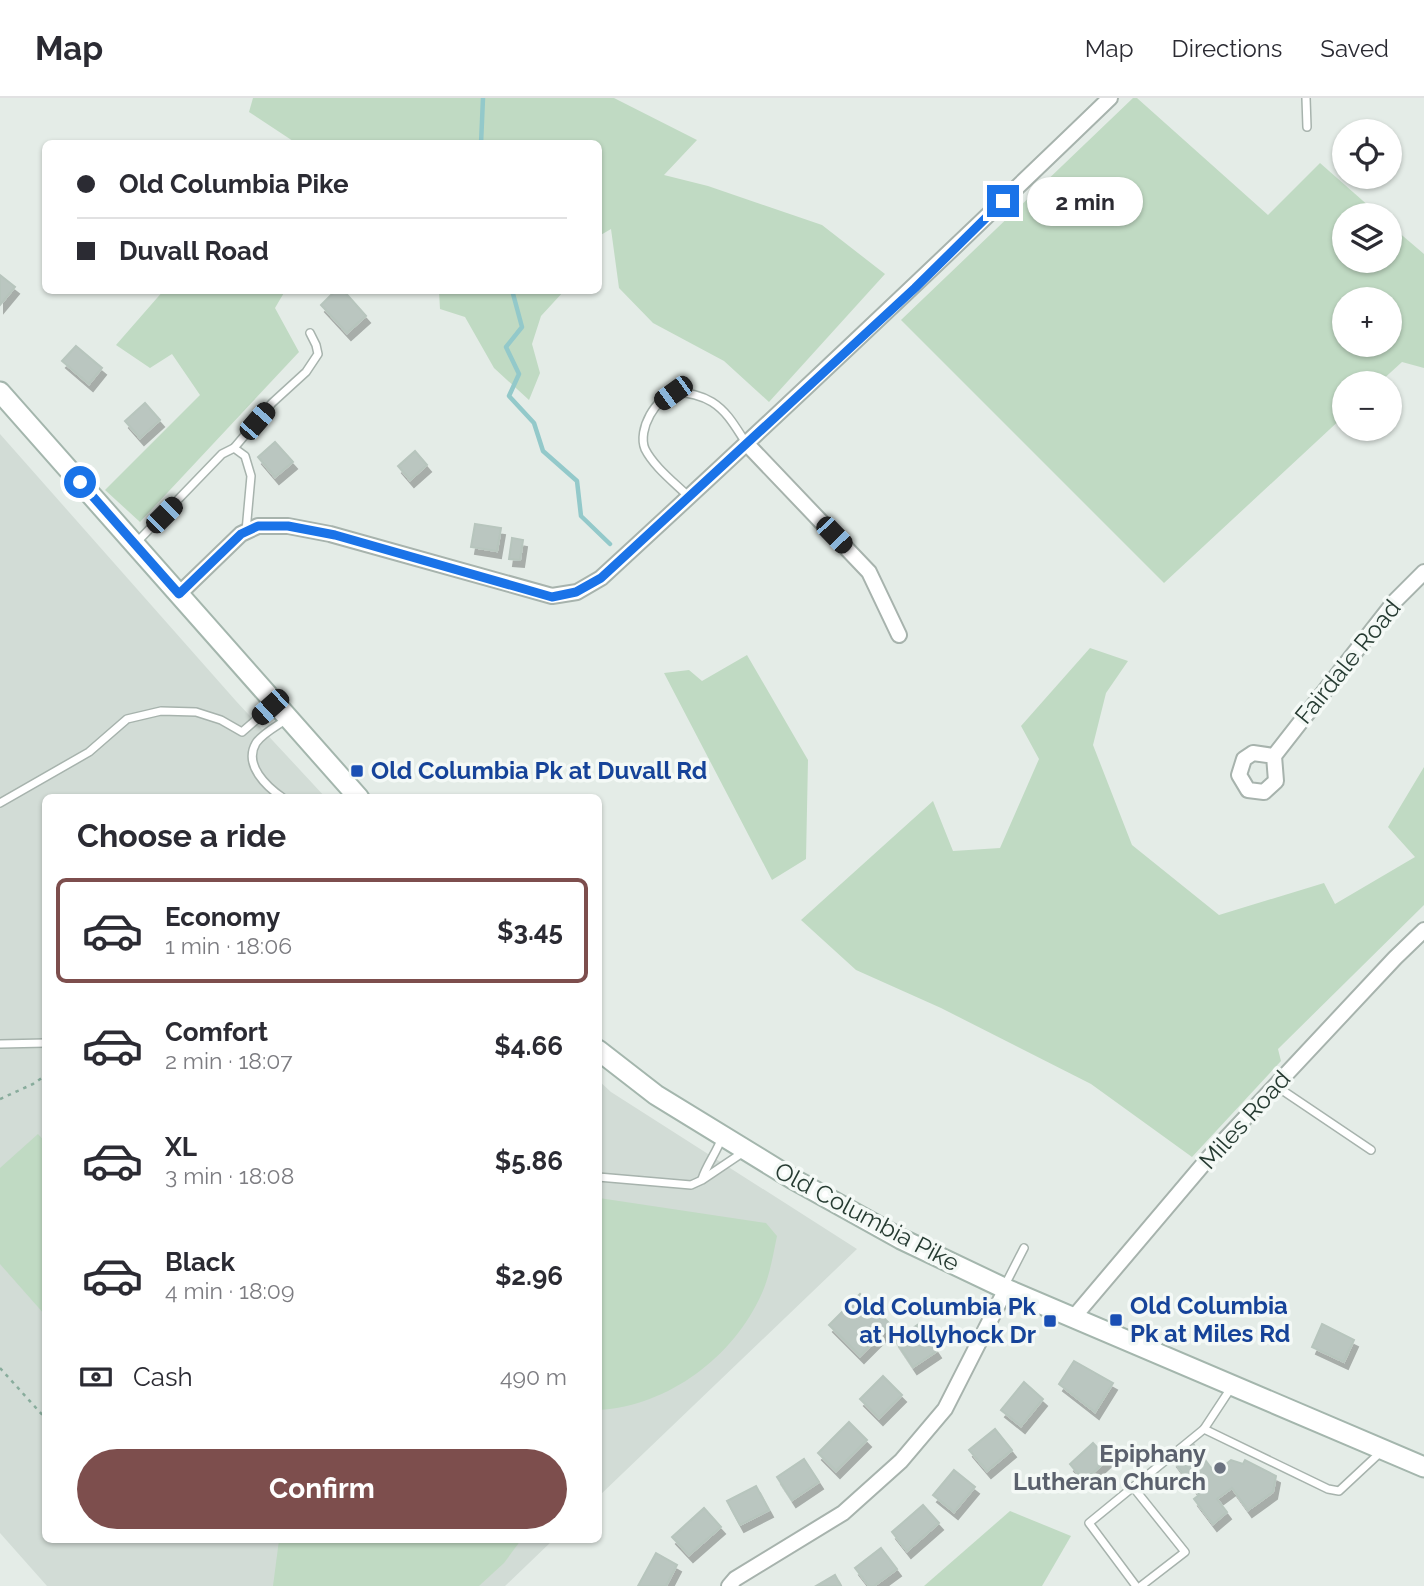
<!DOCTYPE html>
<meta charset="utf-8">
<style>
body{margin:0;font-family:Raleway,sans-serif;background:#f7f7f7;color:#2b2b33;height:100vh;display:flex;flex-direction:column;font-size:26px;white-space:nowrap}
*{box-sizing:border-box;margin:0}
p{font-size:23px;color:#7c7c81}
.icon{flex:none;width:38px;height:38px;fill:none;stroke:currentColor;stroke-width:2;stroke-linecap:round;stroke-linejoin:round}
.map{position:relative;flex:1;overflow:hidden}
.sheet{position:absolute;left:42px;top:696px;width:560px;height:749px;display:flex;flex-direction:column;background:#fff;border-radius:10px;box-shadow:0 2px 5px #0004}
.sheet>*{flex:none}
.top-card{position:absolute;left:42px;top:42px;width:560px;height:154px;border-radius:10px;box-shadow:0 2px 5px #0004;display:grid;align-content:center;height:154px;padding:0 35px;background:#fff}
.fabs{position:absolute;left:1332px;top:21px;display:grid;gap:14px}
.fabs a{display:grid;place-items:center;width:70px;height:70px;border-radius:50%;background:#fff;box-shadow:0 2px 5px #0004;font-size:35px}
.end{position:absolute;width:32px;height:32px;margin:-16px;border:9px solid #1a73e8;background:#fff;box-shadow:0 0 0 4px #fff}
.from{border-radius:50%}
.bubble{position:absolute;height:49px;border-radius:24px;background:#fff;box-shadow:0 2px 5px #0004;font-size:23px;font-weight:700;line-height:49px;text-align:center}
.car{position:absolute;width:21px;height:42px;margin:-21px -10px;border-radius:9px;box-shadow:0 0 5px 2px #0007;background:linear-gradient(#222 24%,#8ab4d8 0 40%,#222 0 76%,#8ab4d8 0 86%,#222 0)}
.top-card b{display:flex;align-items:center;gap:24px;height:66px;font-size:26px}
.top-card b+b{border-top:2px solid #e1e1e2}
.top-card i{width:18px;height:18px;background:#2b2b33}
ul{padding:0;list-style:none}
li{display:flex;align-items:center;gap:21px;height:105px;margin:0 14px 10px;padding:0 21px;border:4px solid transparent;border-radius:10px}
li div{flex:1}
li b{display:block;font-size:26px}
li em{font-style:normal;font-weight:700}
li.on{border-color:#7d4e4d}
li>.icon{width:63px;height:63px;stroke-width:1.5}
h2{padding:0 35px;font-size:32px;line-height:84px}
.pay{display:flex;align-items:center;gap:18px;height:77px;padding:0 35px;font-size:26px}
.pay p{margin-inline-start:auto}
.button{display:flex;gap:14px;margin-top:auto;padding:14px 35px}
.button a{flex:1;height:80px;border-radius:42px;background:#7d4e4d;color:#fff;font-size:28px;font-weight:700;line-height:80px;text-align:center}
header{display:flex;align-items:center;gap:42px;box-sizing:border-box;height:98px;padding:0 35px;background:#fff;border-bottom:2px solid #e1e1e2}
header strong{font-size:33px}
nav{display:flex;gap:38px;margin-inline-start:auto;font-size:24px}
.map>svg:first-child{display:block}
.built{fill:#d2dcd6}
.green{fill:#c0dac3;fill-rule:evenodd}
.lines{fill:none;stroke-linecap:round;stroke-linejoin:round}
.stream{stroke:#93c9ca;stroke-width:4.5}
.building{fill:#bac6c0;stroke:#b7c5bd;stroke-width:2;filter:url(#shadow)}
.lane-casing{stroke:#a7b3ad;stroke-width:10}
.street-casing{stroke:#a7b3ad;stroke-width:18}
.secondary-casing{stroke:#a4b6ad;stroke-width:23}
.path{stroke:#88ac9c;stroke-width:2.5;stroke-dasharray:3.5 5;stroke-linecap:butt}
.lane{stroke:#fff;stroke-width:7}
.street{stroke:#fff;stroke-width:14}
.secondary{stroke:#fff;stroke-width:19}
.route{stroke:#1a73e8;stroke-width:9}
.transit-dot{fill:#1a4fb4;stroke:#f4f9f6;stroke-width:2.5}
.worship-dot{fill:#6b7280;stroke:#f4f9f6;stroke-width:2.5}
.labels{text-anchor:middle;stroke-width:7;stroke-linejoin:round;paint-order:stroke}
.street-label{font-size:24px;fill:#263b32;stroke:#f4f9f6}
.transit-label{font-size:24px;font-weight:bold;fill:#164399;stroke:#f4f9f6;text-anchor:start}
.worship-label{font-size:24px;font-weight:bold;fill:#5b616d;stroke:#f4f9f6;text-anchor:end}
</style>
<header>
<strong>Map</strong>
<nav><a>Map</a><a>Directions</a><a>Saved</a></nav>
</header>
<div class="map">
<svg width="1424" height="1488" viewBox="0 0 1424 1488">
<defs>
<filter id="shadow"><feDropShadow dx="4" dy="7" stdDeviation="0" flood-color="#0004"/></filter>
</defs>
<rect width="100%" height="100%" fill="#e4ece7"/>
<g class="built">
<polygon points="0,336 236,603 326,700 46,700 46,1442 553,1442 505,1488 47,1488 0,1435"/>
<polygon points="598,982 611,994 857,1151 599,1398"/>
</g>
<g class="green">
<polygon points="253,0 614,0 697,42 664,77 708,88 822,127 885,176 769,304 724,263 653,225 619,190 611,131 599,138 598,46 296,45 249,14"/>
<path d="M1133,0h4l131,117 52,-52 59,52h-35v46h46v-36l34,29v114l-22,-6 -23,21h-35v33l-180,167 -263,-263zM1344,201h46v46h-46z"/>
<polygon points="164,192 285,193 275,210 299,254 140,424 105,392 200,297 172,256 150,270 116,247"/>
<polygon points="439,193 564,193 541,218 532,246 540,275 529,302 494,270 465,219 440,211"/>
<polygon points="1090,550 1128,563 1106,595 1093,647 1132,747 1219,817 1324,785 1335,806 1415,759 1388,729 1424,669 1424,807 1278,951 1281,963 1192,1059 1091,986 941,910 856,872 801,822 933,703 953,753 1000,750 1039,661 1021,628"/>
<polygon points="747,557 808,662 806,761 772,782 664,575 689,572 702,583"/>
<polygon points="38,1036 46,1045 45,1217 0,1166 0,1070"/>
<path d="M599,1100l167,25 11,13c-4,19 -7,39 -15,57 -28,64 -94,113 -163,117z"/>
<polygon points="1010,1413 1071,1438 1042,1488 924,1488"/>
<polygon points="279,1442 521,1442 504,1465 479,1488 273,1488"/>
</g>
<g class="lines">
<g class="stream">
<polyline points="481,46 483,0"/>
<polyline points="512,192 522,229 506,249 519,276 509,298 534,325 543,353 577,383 581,418 610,446"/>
</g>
</g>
<g class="building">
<polygon points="0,177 15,189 0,207"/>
<polygon points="336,192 343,192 366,218 347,235 321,207"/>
<polygon points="76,248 102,270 89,286 62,263"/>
<polygon points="145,305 160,322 140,340 125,323"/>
<polygon points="275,344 293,364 275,379 258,359"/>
<polygon points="415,353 427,367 410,382 398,368"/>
<polygon points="475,426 501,430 497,453 471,449"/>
<polygon points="512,440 523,442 520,462 509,461"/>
<polygon points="860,1196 891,1227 860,1258 829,1227"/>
<polygon points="919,1226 937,1253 913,1269 895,1242"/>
<polygon points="1322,1226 1354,1242 1344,1264 1312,1249"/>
<polygon points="1074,1263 1113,1285 1095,1314 1059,1286"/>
<polygon points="883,1278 902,1297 879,1320 860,1301"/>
<polygon points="1024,1284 1043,1301 1021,1328 1001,1312"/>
<polygon points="849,1324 867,1342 836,1373 818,1355"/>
<polygon points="995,1331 1012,1352 987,1373 969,1352"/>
<polygon points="1093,1345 1108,1361 1084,1383 1070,1366"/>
<polygon points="1194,1347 1215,1375 1231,1362 1243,1366 1245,1362 1276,1378 1273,1394 1248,1412 1232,1390 1217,1401 1227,1414 1213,1426 1194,1401 1199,1397 1173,1362"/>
<polygon points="804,1361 819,1384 792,1402 777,1379"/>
<polygon points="954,1372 975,1389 954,1414 933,1397"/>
<polygon points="756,1388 769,1412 740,1427 727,1403"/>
<polygon points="923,1407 939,1425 907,1453 892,1434"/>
<polygon points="704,1410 721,1429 689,1457 672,1439"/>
<polygon points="881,1450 897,1471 874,1488 869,1488 855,1470"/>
<polygon points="656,1455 677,1467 666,1488 638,1488"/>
<polygon points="835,1477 841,1488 816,1488"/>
</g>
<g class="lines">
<g class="lane-casing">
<g id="lane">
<polyline points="1306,0 1307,29"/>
<polyline points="234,350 272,305 306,274 318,256 316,247 310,235"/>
<path d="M689,399c-14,-14 -35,-30 -44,-48 -8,-19 11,-53 31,-56 12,-1 26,3 36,9 16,10 24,26 34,41"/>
<polyline points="137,444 222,356 234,350 245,358 251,378 246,433"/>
<path d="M283,700c-16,-11 -40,-33 -27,-55 7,-10 21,-17 31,-24"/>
<polyline points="0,705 89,654 127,621 161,613 196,614 221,622 242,634 273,607"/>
<polyline points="0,946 46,945"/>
<polyline points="1276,988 1371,1052"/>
<polyline points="598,1079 691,1087 702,1082 745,1053"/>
<path d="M702,1081c5,-15 15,-27 20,-42"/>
<polyline points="1004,1189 1024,1150"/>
<polyline points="1231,1290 1204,1331 1328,1391 1339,1393 1383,1352"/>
<polyline points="1133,1389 1185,1454 1141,1488"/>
<polyline points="1136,1488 1089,1425 1204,1331"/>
</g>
</g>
<g class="street-casing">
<g id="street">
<polyline points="747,346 869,474 899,537"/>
<path d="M179,496l62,-60 17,-8h30l42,8 222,62 25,-4 24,-14c172,-158 341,-318 509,-480"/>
<polyline points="1274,658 1253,655 1244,661 1239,677 1248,692 1264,694 1276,683 1274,658 1395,503 1424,474"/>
<polyline points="1073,1220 1217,1050 1395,860 1424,832"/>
<polyline points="729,1488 735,1481 843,1415 901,1363 945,1311 1006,1191"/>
</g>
</g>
<g class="secondary-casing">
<g id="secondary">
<polyline points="0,294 359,700"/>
<polyline points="598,952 656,997 793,1081 901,1141 1006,1191 1424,1369"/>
</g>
</g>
<g class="path">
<polyline points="0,1001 33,986 46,977"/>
<polyline points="0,1270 46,1321"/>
</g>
<use href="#lane" class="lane"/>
<use href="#street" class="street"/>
<use href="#secondary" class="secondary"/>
</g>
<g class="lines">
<polyline class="route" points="80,384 179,496 241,436 258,428 288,428 335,437 552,499 576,494 601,480 915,190 1003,103"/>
</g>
<g class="transit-dot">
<rect x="350" y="666" width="14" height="14" rx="3.5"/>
<rect x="1109" y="1215" width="14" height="14" rx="3.5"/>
<rect x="1043" y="1216" width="14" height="14" rx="3.5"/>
</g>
<circle class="worship-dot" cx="1220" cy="1370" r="7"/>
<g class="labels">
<g class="street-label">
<text transform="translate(1348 564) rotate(-51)" y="8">Fairdale Road</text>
<text transform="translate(1245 1022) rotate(-48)" y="8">Miles Road</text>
<text transform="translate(867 1119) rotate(28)" y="8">Old Columbia Pike</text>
</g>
<g class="transit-label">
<text x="371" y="681">Old Columbia Pk at Duvall Rd</text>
<text x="1130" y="1216">Old Columbia<tspan x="1130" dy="28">Pk at Miles Rd</tspan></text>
<text x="1036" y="1217" text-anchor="end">Old Columbia Pk<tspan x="1036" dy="28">at Hollyhock Dr</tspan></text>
</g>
<g class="worship-label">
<text x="1206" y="1364">Epiphany<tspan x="1206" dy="28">Lutheran Church</tspan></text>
</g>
</g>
</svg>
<div class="fabs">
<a><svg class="icon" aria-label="locate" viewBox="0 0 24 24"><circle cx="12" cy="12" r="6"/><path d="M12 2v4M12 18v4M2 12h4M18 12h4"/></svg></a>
<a><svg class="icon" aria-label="layers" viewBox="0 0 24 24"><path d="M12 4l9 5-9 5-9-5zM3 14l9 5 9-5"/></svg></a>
<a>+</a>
<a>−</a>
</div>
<i class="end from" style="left:80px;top:384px"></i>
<i class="end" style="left:1003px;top:103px"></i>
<div class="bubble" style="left:1027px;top:79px;width:116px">2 min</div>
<i class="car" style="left:673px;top:295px;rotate:234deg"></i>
<i class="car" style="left:257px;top:323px;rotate:41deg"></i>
<i class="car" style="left:164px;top:417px;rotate:45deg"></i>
<i class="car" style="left:834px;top:437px;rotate:136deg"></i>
<i class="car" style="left:270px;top:609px;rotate:228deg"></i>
<div class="top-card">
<b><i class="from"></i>Old Columbia Pike</b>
<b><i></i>Duvall Road</b>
</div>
<section class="sheet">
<h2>Choose a ride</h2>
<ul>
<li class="on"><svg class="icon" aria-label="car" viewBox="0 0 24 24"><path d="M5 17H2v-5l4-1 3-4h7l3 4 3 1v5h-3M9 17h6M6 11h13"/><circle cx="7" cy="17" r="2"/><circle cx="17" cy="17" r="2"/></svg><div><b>Economy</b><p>1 min · 18:06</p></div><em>$3.45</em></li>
<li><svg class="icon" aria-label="car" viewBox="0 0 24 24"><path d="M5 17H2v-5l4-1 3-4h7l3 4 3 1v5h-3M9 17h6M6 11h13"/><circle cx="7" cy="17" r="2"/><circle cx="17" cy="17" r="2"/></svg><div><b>Comfort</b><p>2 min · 18:07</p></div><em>$4.66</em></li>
<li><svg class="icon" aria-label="car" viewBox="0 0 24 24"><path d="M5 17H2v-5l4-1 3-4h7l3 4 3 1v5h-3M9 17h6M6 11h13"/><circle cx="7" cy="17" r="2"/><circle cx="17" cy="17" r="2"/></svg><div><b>XL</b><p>3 min · 18:08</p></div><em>$5.86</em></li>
<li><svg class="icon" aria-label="car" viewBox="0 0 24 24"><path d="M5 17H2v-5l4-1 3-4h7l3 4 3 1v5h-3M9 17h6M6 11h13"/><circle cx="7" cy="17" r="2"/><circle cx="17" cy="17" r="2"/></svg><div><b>Black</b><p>4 min · 18:09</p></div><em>$2.96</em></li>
</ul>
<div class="pay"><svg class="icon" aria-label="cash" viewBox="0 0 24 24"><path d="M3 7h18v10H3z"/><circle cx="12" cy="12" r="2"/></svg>Cash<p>490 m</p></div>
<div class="button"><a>Confirm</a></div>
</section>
</div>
